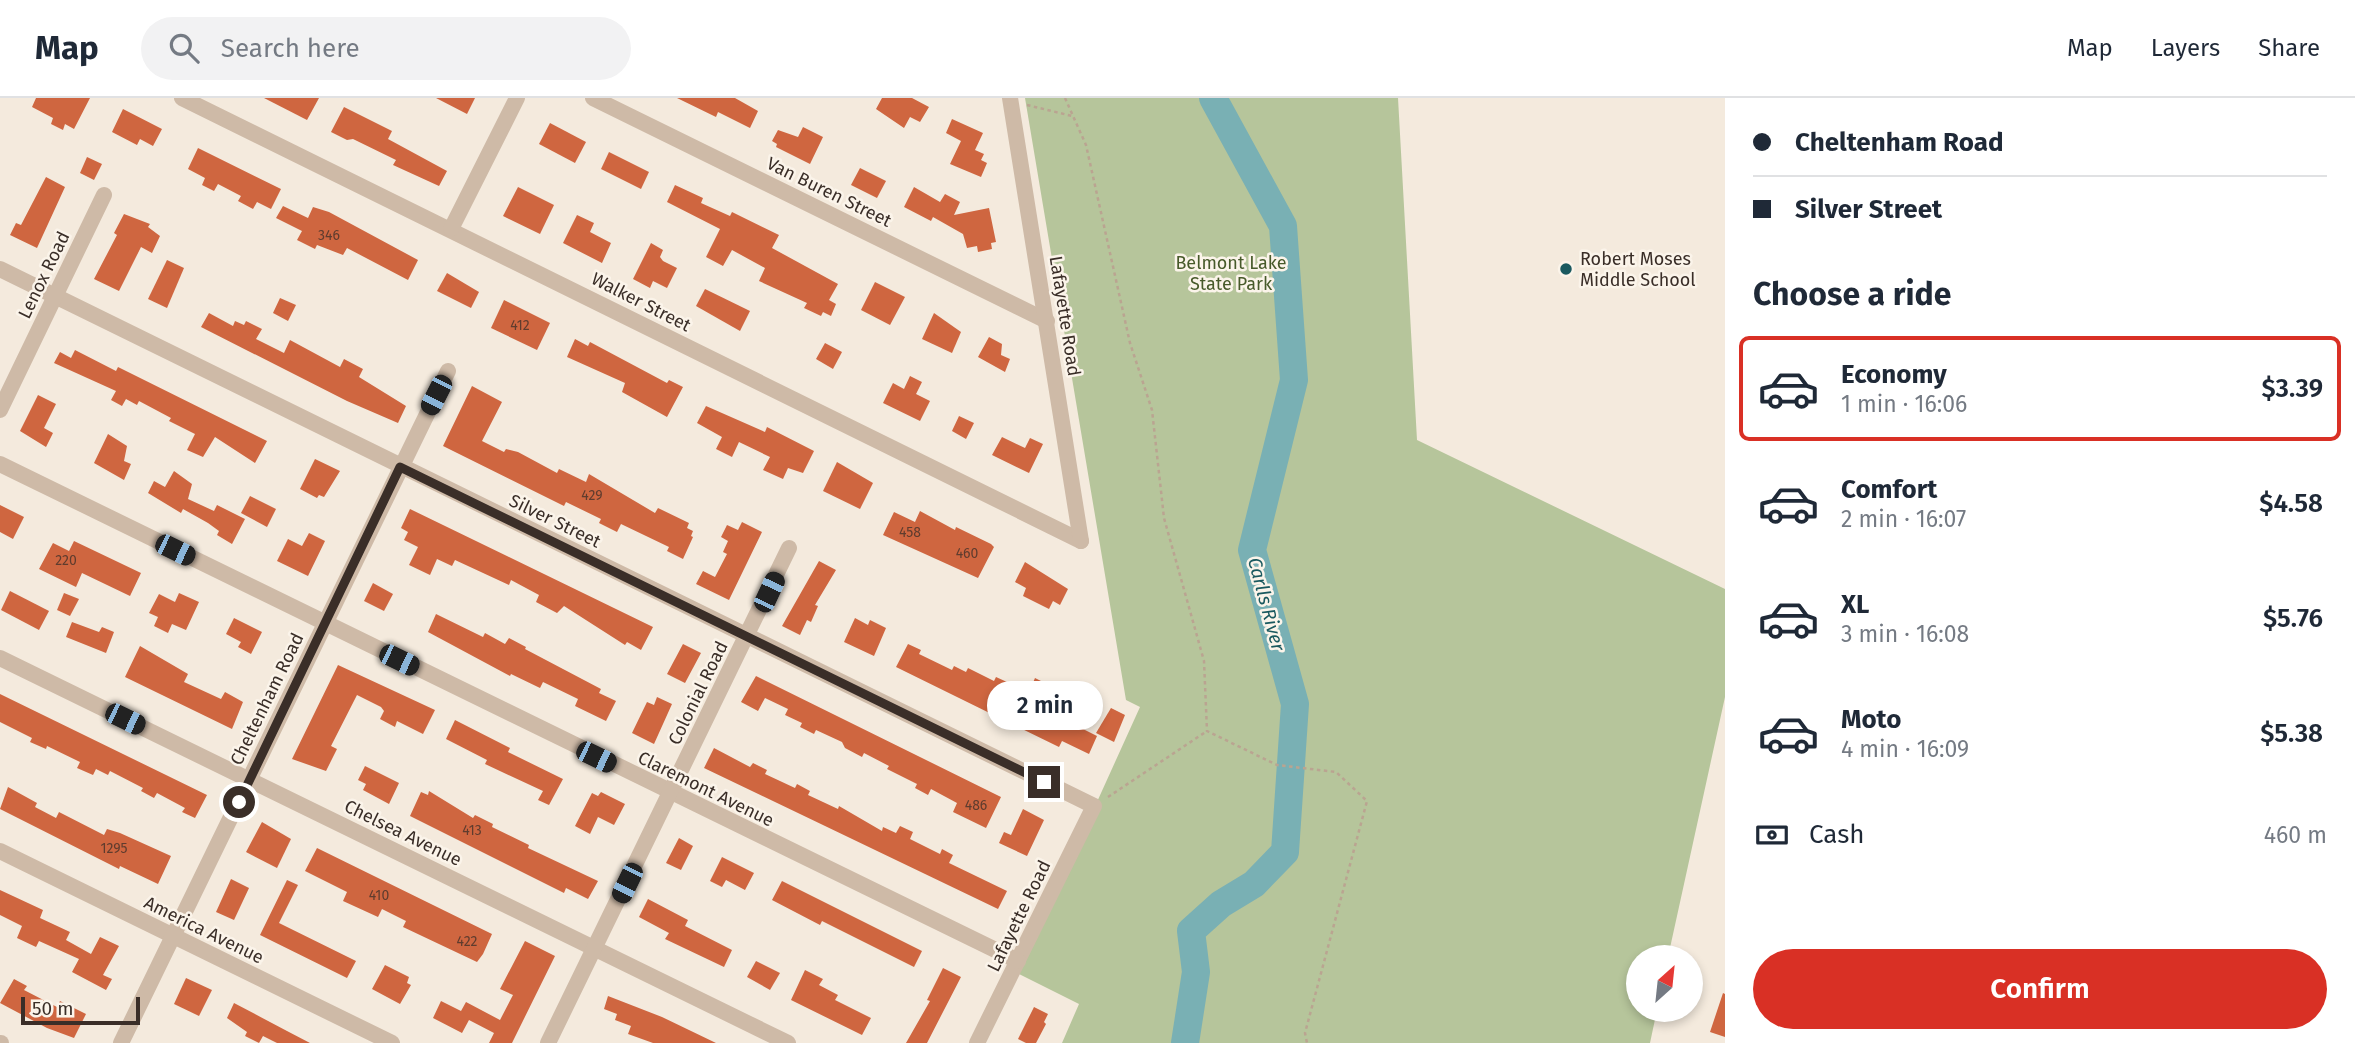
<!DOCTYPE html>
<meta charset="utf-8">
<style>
body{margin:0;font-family:"Fira Sans",sans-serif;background:#f2f2f3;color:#1f2937;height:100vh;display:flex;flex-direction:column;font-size:26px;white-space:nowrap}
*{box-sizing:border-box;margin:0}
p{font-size:23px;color:#747a83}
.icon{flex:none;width:38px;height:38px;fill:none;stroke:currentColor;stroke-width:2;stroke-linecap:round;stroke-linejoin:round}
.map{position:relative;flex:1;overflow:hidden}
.sheet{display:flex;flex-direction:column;background:#fff;width:630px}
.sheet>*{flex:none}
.hud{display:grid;align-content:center;height:154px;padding:0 28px;background:#fff}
.needle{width:46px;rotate:27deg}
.buttons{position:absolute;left:1626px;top:847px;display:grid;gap:14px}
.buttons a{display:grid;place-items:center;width:77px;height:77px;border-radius:50%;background:#fff;box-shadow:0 4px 10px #0003;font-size:35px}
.scale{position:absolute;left:21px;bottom:18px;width:119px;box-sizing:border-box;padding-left:7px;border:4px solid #3a2e28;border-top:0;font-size:19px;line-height:24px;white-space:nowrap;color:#3a2e28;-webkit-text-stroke:5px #fbf4ea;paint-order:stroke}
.end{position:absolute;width:32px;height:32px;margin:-16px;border:9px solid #3a2e28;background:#fff;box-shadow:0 0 0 4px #fff}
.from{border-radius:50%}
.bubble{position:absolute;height:49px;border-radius:24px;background:#fff;box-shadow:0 4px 10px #0003;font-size:23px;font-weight:600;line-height:49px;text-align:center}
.car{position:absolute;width:21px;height:42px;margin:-21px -10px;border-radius:9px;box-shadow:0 0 5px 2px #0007;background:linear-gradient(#222 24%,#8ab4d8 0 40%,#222 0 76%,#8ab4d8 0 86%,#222 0)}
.hud b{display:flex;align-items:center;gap:24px;height:66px;font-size:26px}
.hud b+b{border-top:2px solid #e0e1e3}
.hud i{width:18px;height:18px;background:#1f2937}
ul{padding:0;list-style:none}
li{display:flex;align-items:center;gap:21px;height:105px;margin:0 14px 10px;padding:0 14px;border:4px solid transparent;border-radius:10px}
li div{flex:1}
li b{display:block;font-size:26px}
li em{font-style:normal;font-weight:600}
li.on{border-color:#d93025}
li>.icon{width:63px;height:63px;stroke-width:1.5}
h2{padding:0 28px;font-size:32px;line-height:84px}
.pay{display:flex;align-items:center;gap:18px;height:77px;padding:0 28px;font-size:26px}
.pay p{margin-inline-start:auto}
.cta{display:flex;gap:14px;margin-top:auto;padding:14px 28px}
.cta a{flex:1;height:80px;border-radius:42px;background:#d93025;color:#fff;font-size:28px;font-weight:600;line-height:80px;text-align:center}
header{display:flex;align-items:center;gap:42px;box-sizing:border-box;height:98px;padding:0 35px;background:#fff;border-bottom:2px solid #e0e1e3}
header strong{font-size:33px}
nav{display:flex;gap:38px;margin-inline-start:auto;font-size:24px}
.search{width:490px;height:63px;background:#f2f2f3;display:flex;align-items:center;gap:18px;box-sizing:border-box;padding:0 24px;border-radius:38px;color:#747a83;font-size:26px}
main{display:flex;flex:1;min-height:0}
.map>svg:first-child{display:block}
.green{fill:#b6c59b}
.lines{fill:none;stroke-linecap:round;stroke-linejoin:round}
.river{stroke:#79b0b4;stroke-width:28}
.building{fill:#cf6640}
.path{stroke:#baa491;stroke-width:2.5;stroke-dasharray:3.5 3.5;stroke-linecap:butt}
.minor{stroke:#cebaa7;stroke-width:16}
.route{stroke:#3a2e28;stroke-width:9}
.poi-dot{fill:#1a595f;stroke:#fbf4ea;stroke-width:2.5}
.labels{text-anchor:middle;stroke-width:5;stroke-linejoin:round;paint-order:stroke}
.number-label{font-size:14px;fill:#5f3c2e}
.street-label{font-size:18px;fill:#3a2e28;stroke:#fbf4ea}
.poi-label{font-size:18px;fill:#3a2e28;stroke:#fbf4ea;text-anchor:start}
.park-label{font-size:18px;fill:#475a2a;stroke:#fbf4ea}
.water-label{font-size:19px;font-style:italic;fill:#1a595f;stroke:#fbf4ea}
</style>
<header>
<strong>Map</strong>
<div class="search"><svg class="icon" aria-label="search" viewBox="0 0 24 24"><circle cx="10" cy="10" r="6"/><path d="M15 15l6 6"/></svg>Search here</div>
<nav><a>Map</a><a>Layers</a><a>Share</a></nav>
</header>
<main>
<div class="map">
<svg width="1725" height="945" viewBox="0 0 1725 945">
<rect width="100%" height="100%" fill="#f4eadd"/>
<polygon class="green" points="1025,0 1398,0 1417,342 1725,491 1725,599 1668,859 1638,859 1638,912 1657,912 1650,945 1062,945 1079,906 1019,876 1140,609 1126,602"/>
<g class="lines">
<polyline class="river" points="1185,945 1196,874 1191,833 1221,806 1254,786 1285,754 1295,606 1252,452 1294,282 1283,128 1213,0"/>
</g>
<g class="building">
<polygon points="36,0 90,0 74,31 65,26 63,32 51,26 53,20 32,9"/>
<polygon points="264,0 319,0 307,22"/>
<polygon points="436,0 475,0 467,16"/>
<polygon points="677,0 735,0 758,13 750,30 718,14 716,19"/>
<polygon points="882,0 912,0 929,9 920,24 910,19 904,30 876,11"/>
<polygon points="344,9 392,33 388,41 447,73 439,88 393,67 396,62 353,41 347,42 331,34"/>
<polygon points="123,11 162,31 153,48 140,41 137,47 112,34"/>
<polygon points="952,21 983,35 975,52 984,56 981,62 987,65 981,79 950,66 961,43 946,35"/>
<polygon points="550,25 586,44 575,65 539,46"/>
<polygon points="803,29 823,39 810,66 776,49 777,46 772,43 778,32 798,39"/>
<polygon points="198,50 281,91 271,111 257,104 253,111 238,103 241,98 218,86 214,93 202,87 205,80 188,71"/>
<polygon points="609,54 649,74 641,91 601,71"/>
<polygon points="87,59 102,66 94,82 80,75"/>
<polygon points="860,70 886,83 877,100 851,87"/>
<polygon points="46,79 65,89 37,150 10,137 16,125 21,127"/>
<polygon points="675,87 703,100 701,105 730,118 732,114 779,137 772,150 838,186 829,202 836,206 831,218 823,214 821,218 804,210 807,205 759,183 765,170 732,152 723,168 706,159 720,131 667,104"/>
<polygon points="518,89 554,107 540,136 503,118"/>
<polygon points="914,89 940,104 945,96 960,104 954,117 989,110 996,144 991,145 992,151 978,154 977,148 967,150 963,136 933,119 931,123 904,109"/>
<polygon points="283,108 308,120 313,109 329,114 418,162 408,182 347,150 343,157 317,147 315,151 297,142 302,133 276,120"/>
<polygon points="124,116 150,126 148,129 160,138 152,155 141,149 119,193 94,181 117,137 114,135"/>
<polygon points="577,117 594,125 590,134 611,145 602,165 563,145"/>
<polygon points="651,145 663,152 660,159 663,163 677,170 667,190 653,183 650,190 633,181"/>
<polygon points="167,162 184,170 167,210 148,201"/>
<polygon points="447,175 479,194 471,210 437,193"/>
<polygon points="875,184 905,199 890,227 861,212"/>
<polygon points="705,191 750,213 740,233 696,208"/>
<polygon points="280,200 296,207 288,223 273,215"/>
<polygon points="504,202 550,225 537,252 491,230"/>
<polygon points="209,215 233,228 235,223 244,227 246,223 262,231 256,241 284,255 290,242 340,269 344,261 363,271 359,279 406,308 398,325 347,303 201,229"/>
<polygon points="934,215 961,234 952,255 922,241"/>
<polygon points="989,239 1002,246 1001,257 1010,261 1005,274 978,259"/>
<polygon points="575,241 588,248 590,244 667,285 669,282 683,289 667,319 622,294 625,285 567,259"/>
<polygon points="825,245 842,254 833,271 816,261"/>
<polygon points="75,252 116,273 118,269 267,343 255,365 215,339 203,359 187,352 195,336 169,323 171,320 139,303 137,307 126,301 122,308 111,302 116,293 54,265 60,254 71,260"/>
<polygon points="910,278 922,284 916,296 930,303 920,323 883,305 893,285 904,291"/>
<polygon points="472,288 502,304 482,343 504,354 506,351 518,354 557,375 559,371 586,384 589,376 655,415 658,410 689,425 687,430 693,433 691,438 693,439 683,461 667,453 669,449 621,426 617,434 599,425 601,421 566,404 564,408 443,348"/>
<polygon points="38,297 56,306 44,330 53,335 46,349 20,333"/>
<polygon points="706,308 765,334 767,329 814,353 803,375 788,370 783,381 763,372 770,359 739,344 732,359 716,351 722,339 697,325"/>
<polygon points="959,318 974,325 966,341 952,333"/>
<polygon points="108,336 127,348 124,363 131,366 124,382 94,365"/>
<polygon points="1002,339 1025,350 1030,340 1043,346 1029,375 992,357"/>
<polygon points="315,361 340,373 324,399 319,397 317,400 300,391"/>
<polygon points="837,364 873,385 860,411 823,393"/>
<polygon points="174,373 192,386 188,401 214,413 217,407 245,421 232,446 217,437 219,433 208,425 183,411 181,415 148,395 154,383 165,389"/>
<polygon points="250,398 276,411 267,429 241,415"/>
<polygon points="0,407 24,419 13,441 0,434"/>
<polygon points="410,411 653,529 641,552 627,544 625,547 564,508 557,515 536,504 539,497 511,482 509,487 455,462 452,468 437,461 430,477 409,467 418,449 404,442 408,434 401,430"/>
<polygon points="920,413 955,432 956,429 991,446 994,449 978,480 883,437 894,414 915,424"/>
<polygon points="742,424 762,434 729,502 696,486 703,473 715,479 727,456 723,454 728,443 721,439 727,427 738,432"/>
<polygon points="309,435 325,443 308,478 277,463 288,441 302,448"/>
<polygon points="74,443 141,475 130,498 82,475 76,489 39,471 53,445 69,453"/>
<polygon points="819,463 836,472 815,507 818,508 811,524 807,522 800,537 782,528"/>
<polygon points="1025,464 1068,491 1060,507 1053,503 1049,511 1023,498 1026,490 1015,484"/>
<polygon points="373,485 393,496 384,513 364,503"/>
<polygon points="10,493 49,513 39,532 1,512"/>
<polygon points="64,495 79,501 70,518 57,512"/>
<polygon points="179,495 199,504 186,532 172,526 168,535 154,528 158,519 149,515 159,496 175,504"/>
<polygon points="436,516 483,539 485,535 505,546 509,540 526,549 525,551 601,591 599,595 616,603 606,623 575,608 578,601 543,584 540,590 511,576 510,578 428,534"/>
<polygon points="234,520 262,534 251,556 238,549 241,544 226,536"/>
<polygon points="855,520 868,527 870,522 886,530 874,558 844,544"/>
<polygon points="72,524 99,534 102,529 114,534 106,555 66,539"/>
<polygon points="683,546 701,555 685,585 667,576"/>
<polygon points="908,546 921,552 919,556 952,572 954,568 966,574 968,570 994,583 996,579 1029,594 1035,580 1047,586 1037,608 1097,638 1089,656 1062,643 1059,649 896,569"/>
<polygon points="140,548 188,576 184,584 221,601 225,594 243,604 232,631 125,579"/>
<polygon points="338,567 435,612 423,636 397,623 395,629 380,621 384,613 381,609 357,597 331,648 337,651 326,673 292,661"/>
<polygon points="756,578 1001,699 986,730 953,714 957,705 931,691 928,697 915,690 917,686 887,671 889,668 864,655 862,659 845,650 842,644 816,632 814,636 800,629 802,625 785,617 788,611 765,600 758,613 741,604"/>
<polygon points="0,596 207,697 195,720 182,714 185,710 157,695 154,700 141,693 143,690 110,673 108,677 96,671 93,677 77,670 80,664 47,648 46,651 30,644 32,640 0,624"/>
<polygon points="657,599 672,606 654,646 632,635 647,604 654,607"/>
<polygon points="1111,610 1125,617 1114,644 1096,635"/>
<polygon points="455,622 510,650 508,654 563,681 549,707 538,702 543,693 485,666 487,662 446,641"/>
<polygon points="714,650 750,669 753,665 767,672 765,676 795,690 797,686 810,693 808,697 838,711 839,708 882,733 883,729 896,735 900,728 913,734 910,741 940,756 942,751 953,757 949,765 1007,793 998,811 704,670"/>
<polygon points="365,668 399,685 389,706 363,692 366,686 358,682"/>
<polygon points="8,689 37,705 35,709 56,720 59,714 104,737 107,731 120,735 171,758 158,786 120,768 119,771 0,711"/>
<polygon points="429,693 473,720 475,717 493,726 492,729 529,747 528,750 598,783 588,801 566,790 564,795 410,718 421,694 428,697"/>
<polygon points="601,694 625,706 614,727 598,719 590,736 575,728 592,695 598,698"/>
<polygon points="1023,711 1044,722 1027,758 999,745 1004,734 1011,737"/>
<polygon points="262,724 291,741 277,770 246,754"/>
<polygon points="679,740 693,748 681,772 666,765"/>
<polygon points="317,750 492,836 483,856 477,864 403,829 406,823 382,811 378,819 343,803 347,794 305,773"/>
<polygon points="722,759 754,775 745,792 726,782 722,789 710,783"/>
<polygon points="231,781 249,790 234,822 216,814"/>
<polygon points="287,782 298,787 279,825 356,863 347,880 260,837"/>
<polygon points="782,783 922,853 914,869 822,823 820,827 772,802"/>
<polygon points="0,792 43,812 40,820 70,834 66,842 91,856 100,839 119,848 103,877 112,881 106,892 72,874 79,861 39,843 36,849 17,840 22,828 0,817"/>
<polygon points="648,801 688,822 685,828 732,852 724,869 665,841 669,835 639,819"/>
<polygon points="525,843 555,858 512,945 489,945 494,935 469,922 462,935 433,920 441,903 461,913 466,904 500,922 513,897 500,891"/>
<polygon points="756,863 780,875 770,892 747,879"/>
<polygon points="385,867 409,879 407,885 411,887 400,906 372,891"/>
<polygon points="943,870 961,879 927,945 906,945 930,903 927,902"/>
<polygon points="805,872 823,881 819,887 838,897 835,902 871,920 862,937 791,902"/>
<polygon points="186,880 212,892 199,918 174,906"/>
<polygon points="14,881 27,888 24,892 57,909 60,903 86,916 74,940 47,930 0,905"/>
<polygon points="1723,895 1725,896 1725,939 1710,934"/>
<polygon points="608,898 662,919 716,945 653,945 628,936 631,928 615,922 617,916 604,911"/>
<polygon points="234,905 287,933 310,945 277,945 263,938 259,945 245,938 247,934 227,920"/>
<polygon points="1034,909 1048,916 1044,924 1046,926 1036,945 1026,945 1018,941"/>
</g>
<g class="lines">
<g class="path">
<polyline points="1065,0 1086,47 1130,245 1152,312 1164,420 1204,563 1207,633 1277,667 1336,674 1367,703 1305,935 1307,945"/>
<polyline points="1027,7 1072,18"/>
<polyline points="1108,699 1207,633"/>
</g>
<g class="minor">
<polyline points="182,0 1081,443"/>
<polyline points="593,0 1047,223"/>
<polyline points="1010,0 1081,443"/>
<polyline points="451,131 517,0"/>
<polyline points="0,171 1094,708 977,945"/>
<polyline points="0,312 104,97"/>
<polyline points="0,366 1018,863"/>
<polyline points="0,560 788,945"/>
<polyline points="0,753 392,945"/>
<polyline points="0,945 1,945"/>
<polyline points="121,945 448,273"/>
<polyline points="548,945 789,450"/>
</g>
</g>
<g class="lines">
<polyline class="route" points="239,704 400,369 1044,684"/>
</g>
<circle class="poi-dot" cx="1566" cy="171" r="7"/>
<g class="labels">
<g class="number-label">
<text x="329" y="142">346</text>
<text x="520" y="232">412</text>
<text x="592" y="402">429</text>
<text x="910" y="439">458</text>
<text x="967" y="460">460</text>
<text x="66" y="467">220</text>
<text x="976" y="712">486</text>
<text x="472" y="737">413</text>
<text x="114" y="755">1295</text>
<text x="379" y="802">410</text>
<text x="467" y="848">422</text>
</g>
<g class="street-label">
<text transform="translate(829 94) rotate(26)" y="6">Van Buren Street</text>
<text transform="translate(44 177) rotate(-64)" y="6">Lenox Road</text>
<text transform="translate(641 204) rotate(27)" y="6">Walker Street</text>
<text transform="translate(1065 218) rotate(81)" y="6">Lafayette Road</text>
<text transform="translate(555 423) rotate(26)" y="6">Silver Street</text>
<text transform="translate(698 595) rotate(-64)" y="6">Colonial Road</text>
<text transform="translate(267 601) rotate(-64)" y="6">Cheltenham Road</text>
<text transform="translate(706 691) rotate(26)" y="6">Claremont Avenue</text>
<text transform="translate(403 735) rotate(26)" y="6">Chelsea Avenue</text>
<text transform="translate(1019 818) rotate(-64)" y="6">Lafayette Road</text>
<text transform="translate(204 832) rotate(26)" y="6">America Avenue</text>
</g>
<g class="poi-label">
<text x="1580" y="167">Robert Moses<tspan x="1580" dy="21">Middle School</tspan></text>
</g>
<g class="park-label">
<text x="1231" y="171">Belmont Lake<tspan x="1231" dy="21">State Park</tspan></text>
</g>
<g class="water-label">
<text transform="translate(1267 506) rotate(75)" y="7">Carlls River</text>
</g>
</g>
</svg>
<div class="buttons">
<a><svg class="needle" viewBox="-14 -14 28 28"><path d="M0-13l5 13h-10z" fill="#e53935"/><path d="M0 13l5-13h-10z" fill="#747a83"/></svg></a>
</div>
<div class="scale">50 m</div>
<i class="end from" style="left:239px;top:704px"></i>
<i class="end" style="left:1044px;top:684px"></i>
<div class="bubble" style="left:987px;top:583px;width:116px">2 min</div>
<i class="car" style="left:436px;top:297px;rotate:207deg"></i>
<i class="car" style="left:175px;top:452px;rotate:116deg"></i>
<i class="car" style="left:769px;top:494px;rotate:25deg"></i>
<i class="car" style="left:399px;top:562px;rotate:116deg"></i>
<i class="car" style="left:125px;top:621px;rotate:116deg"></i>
<i class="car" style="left:596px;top:659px;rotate:116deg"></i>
<i class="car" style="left:627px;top:785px;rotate:206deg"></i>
</div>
<section class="sheet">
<div class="hud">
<b><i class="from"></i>Cheltenham Road</b>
<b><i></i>Silver Street</b>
</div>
<h2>Choose a ride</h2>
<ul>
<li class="on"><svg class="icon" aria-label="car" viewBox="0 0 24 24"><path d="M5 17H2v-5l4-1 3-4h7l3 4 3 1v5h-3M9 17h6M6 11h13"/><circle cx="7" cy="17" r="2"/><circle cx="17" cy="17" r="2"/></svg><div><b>Economy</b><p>1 min · 16:06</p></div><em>$3.39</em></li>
<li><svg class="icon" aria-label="car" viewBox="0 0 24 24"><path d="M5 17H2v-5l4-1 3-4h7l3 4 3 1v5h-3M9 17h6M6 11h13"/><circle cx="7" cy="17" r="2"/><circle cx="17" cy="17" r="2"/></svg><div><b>Comfort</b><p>2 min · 16:07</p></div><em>$4.58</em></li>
<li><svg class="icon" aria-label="car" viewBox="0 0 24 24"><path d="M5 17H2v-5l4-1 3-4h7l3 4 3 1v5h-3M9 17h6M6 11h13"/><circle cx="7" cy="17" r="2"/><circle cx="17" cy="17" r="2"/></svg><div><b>XL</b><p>3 min · 16:08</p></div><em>$5.76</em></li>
<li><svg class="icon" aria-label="car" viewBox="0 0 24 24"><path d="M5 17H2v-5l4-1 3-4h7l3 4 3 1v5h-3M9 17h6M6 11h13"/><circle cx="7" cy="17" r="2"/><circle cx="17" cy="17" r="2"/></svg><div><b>Moto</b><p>4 min · 16:09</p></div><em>$5.38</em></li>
</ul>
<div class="pay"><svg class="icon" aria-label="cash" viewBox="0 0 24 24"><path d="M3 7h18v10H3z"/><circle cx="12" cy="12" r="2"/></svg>Cash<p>460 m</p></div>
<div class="cta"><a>Confirm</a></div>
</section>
</main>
